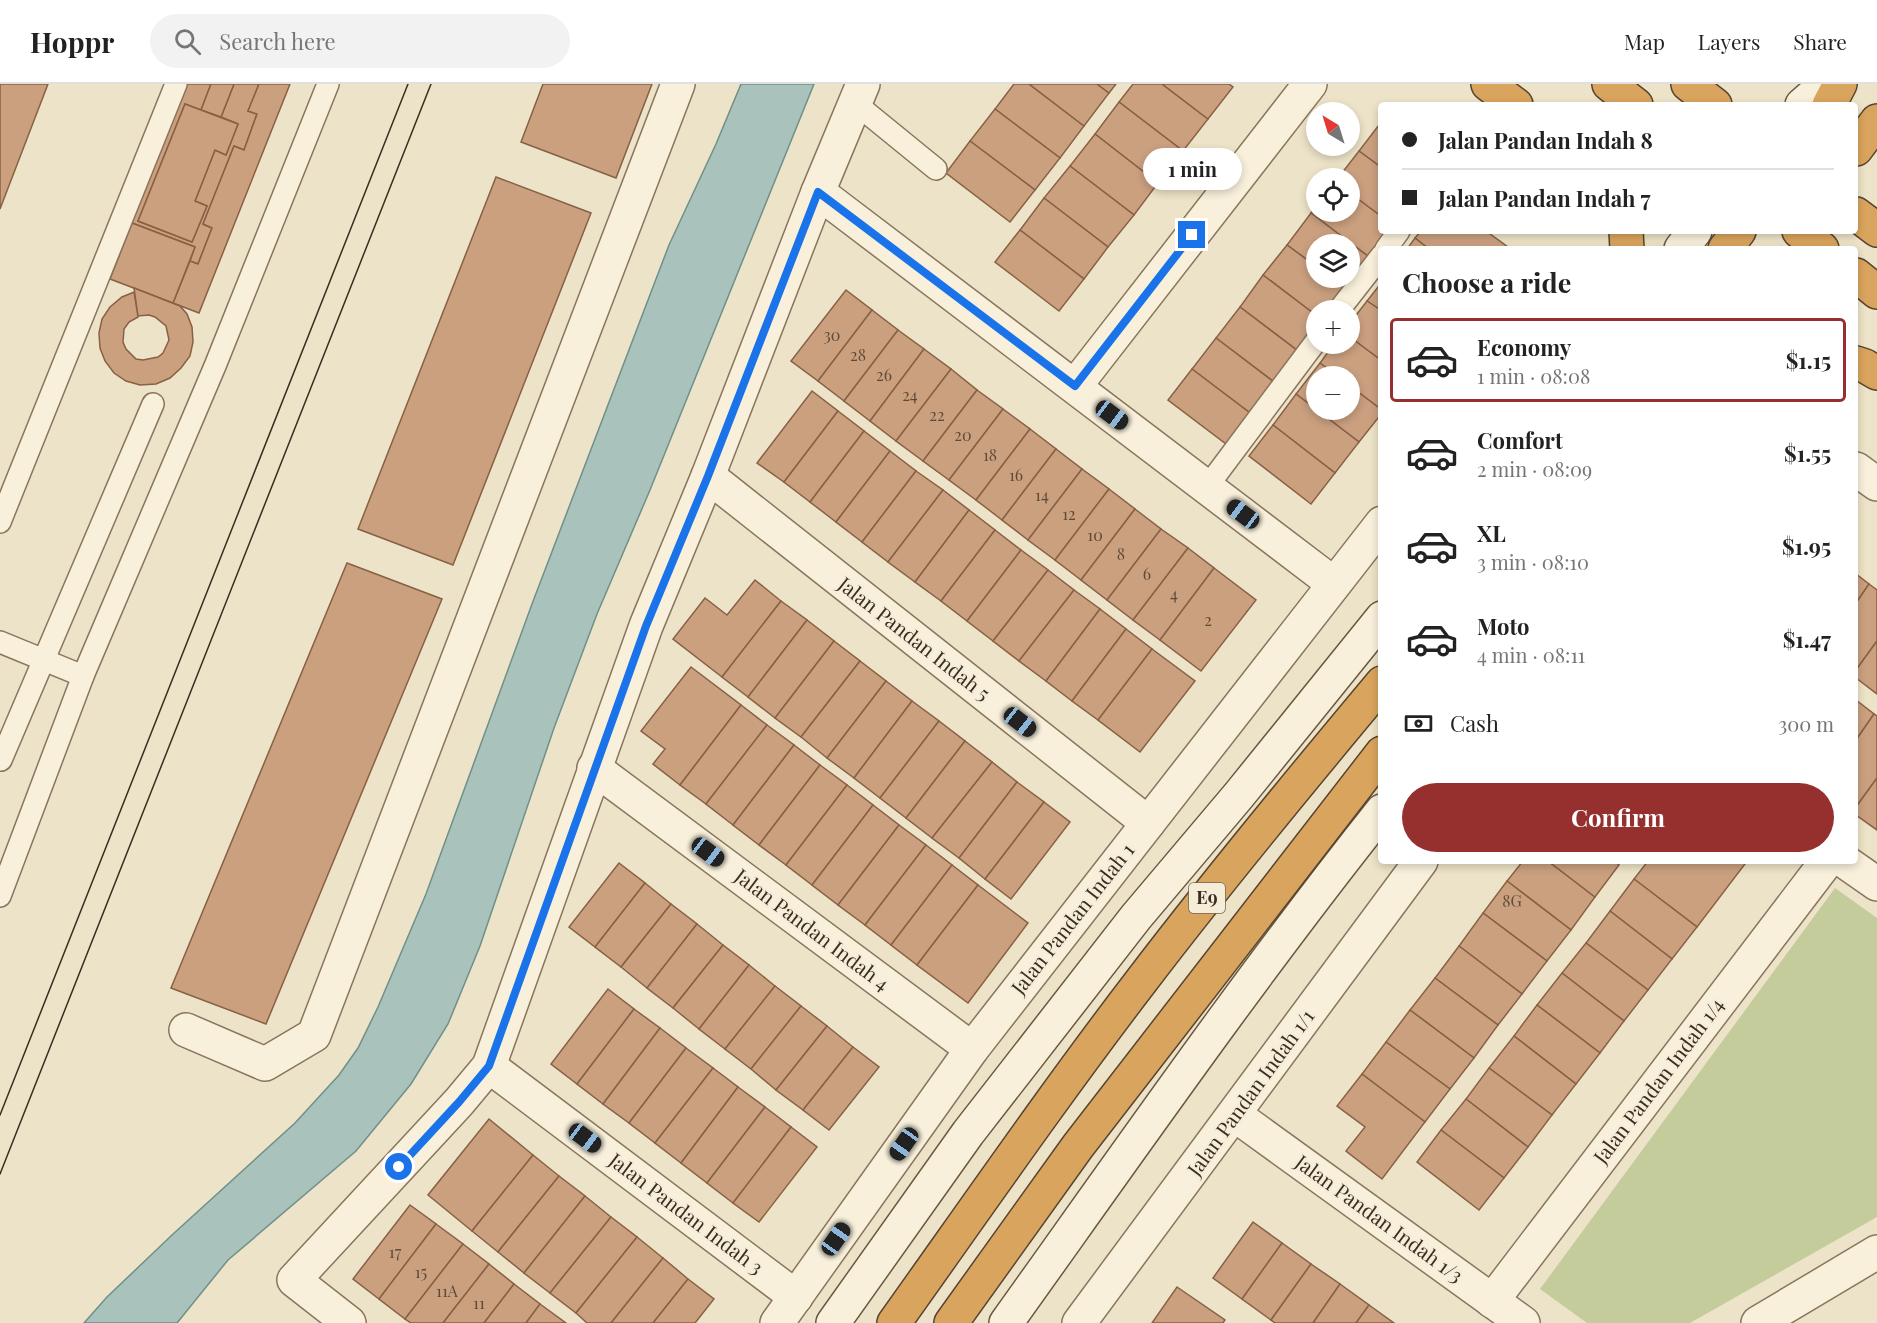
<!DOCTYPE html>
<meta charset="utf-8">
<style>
body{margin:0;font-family:"Playfair Display",serif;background:#f2f2f2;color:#222;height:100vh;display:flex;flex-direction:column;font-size:22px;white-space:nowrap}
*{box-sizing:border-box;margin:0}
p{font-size:20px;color:#767676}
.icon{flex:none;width:33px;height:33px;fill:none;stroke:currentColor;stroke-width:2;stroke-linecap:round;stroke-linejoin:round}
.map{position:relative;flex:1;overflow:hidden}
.side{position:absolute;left:1378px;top:162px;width:480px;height:618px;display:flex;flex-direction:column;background:#fff;border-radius:6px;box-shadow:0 3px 9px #0003}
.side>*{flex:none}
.hud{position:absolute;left:1378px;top:18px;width:480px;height:132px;border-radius:6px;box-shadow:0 3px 9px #0003;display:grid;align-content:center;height:132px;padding:0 24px;background:#fff}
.needle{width:39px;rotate:322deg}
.tools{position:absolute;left:1306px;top:18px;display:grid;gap:12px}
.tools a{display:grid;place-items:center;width:54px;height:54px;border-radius:50%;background:#fff;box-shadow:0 3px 9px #0003;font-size:30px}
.end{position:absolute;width:27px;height:27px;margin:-14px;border:8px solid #1a73e8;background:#fff;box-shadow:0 0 0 3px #fff}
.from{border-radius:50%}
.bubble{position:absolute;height:42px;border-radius:21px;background:#fff;box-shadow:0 3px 9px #0003;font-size:20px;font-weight:700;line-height:42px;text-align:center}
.car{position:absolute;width:18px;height:36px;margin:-18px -9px;border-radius:8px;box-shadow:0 0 4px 2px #0007;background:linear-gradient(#222 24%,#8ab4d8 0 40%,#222 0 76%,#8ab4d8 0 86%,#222 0)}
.hud b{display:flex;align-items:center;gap:21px;height:57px;font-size:22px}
.hud b+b{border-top:2px solid #e0e0e0}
.hud i{width:15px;height:15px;background:#222}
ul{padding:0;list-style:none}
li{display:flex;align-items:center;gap:18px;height:84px;margin:0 12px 9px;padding:0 12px;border:3px solid transparent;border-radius:6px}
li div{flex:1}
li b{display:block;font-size:22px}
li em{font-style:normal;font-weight:700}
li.current{border-color:#96302f}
li>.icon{width:54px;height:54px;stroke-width:1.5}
h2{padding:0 24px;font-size:27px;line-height:72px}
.pay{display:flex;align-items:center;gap:15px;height:66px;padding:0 24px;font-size:22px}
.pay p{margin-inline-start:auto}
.action{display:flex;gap:12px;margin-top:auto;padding:12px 24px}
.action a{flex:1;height:69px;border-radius:36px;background:#96302f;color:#fff;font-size:24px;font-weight:700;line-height:69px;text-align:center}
header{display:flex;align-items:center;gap:36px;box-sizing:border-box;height:84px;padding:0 30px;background:#fff;border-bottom:2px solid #e0e0e0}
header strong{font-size:28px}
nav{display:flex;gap:33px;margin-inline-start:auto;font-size:21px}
.search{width:420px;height:54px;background:#f2f2f2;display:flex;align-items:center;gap:15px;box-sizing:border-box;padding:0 21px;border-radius:33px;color:#767676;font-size:22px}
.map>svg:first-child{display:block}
.green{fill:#c5cc9c}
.water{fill:#a9c2bb;stroke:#6f9089;stroke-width:1.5}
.building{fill:#caa07f;stroke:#886044;stroke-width:1.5}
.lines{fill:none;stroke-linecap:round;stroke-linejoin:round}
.lane-casing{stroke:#89755d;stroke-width:24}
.street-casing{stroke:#89755d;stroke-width:36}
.secondary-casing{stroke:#6b5740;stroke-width:36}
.highway-casing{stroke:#574431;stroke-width:36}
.lane{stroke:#f8f0db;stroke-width:21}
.street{stroke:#f8f0db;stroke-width:33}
.secondary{stroke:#f8f0db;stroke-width:33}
.highway{stroke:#d9a45d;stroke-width:33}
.tram{stroke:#3a2d21;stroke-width:1.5}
.route{stroke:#1a73e8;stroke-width:8}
.labels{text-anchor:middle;stroke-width:4.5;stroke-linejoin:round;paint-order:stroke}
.number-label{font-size:16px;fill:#5e4a38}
.shield{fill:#f5edd8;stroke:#726758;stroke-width:1.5}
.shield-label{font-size:18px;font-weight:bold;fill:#3a2d21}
.street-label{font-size:20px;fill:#3a2d21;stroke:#f5edd8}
</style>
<header>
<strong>Hoppr</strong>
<div class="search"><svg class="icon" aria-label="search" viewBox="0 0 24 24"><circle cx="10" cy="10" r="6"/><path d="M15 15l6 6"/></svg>Search here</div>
<nav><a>Map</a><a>Layers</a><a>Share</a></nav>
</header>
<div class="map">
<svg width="1877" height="1239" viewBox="0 0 1877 1239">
<rect width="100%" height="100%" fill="#ede3c8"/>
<polygon class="green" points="1835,804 1877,834 1877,1133 1690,1239 1587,1239 1540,1205"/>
<polygon class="water" points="741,0 814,0 650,406 597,530 554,644 480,862 448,940 411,1000 356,1067 228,1176 177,1239 84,1239 107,1213 172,1151 295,1039 339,991 358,964 378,923 426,810 532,520 669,161 716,60"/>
<g class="building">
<polygon points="0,0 48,0 0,125"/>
<polygon points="186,0 211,0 201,26 185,20 138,137 192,158 207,122 195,117 215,66 226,71 238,40 221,33 234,0 259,0 248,27 257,30 244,66 234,62 203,140 212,144 198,180 190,177 195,163 132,139 126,150"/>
<polygon points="211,0 234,0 221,33 201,26"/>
<polygon points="259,0 290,0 199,229 173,219 190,177 198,180 212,144 203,140 234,62 244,66 257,30 248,27"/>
<polygon points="543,0 652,0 616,94 521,58"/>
<polygon points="1014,0 1029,0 1084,42 1060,74 995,25"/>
<polygon points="1029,0 1097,0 1109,9 1084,42"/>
<polygon points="1097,0 1116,0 1109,9"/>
<polygon points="1133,0 1162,0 1208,35 1183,67 1119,18"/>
<polygon points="1162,0 1229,0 1233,3 1208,35"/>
<polygon points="1119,18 1183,67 1158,99 1095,50"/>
<polygon points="185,20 238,40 226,71 215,66 195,117 207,122 192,158 138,137"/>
<polygon points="995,25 1060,74 1035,106 970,57"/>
<polygon points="1382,37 1382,84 1359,67"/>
<polygon points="1095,50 1158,99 1134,131 1070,82"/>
<polygon points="970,57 1035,106 1010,138 946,89"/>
<polygon points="1359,67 1382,84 1382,133 1350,109 1350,94 1338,94"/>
<polygon points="1070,82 1134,131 1108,163 1044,114"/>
<polygon points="496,93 591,129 453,481 358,445"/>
<polygon points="1350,109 1382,133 1382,147 1395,147 1373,176 1311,129 1317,122 1317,128 1350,128"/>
<polygon points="1044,114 1108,163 1084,195 1020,146"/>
<polygon points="1311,129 1373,176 1349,207 1331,194 1350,194 1350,160 1317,160 1317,183 1287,161"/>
<polygon points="132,139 195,163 173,219 110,195"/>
<polygon points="1020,146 1084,195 1059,227 995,178"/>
<polygon points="1421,147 1486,147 1508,163 1507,165 1429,165 1415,154"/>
<polygon points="1415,154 1429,165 1407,165"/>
<polygon points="1287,161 1317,183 1317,194 1331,194 1349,207 1334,226 1317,226 1317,232 1263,191"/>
<polygon points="1263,191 1317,232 1317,249 1302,270 1240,223"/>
<polygon points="1382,198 1382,227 1367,217"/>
<polygon points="134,204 180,222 187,230 192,243 193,258 190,272 181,284 170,294 156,300 140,301 126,297 114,289 105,277 100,264 99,249 102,235 110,223 122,213 134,208 138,233 129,238 124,245 123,258 126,265 136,275 143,276 158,273 163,269 169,256 166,242 155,233 149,231 138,232"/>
<polygon points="846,206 872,226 818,297 791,277"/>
<polygon points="1367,217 1382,227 1382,277 1350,253 1350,239"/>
<polygon points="1240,223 1302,270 1278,301 1216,254"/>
<polygon points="872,226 898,246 844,317 818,297"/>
<polygon points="898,246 924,265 870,337 844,317"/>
<polygon points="1350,253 1382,277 1382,326 1350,302 1350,292 1337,292 1320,279 1334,260 1350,260"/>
<polygon points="1216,254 1278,301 1254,332 1192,285"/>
<polygon points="924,265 951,285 896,357 870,337"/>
<polygon points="1320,279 1337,292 1317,292 1317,326 1350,326 1350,302 1382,326 1382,329 1359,358 1296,310"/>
<polygon points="951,285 977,306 923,377 896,357"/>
<polygon points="1192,285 1254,332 1230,363 1168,316"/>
<polygon points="977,306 1003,325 949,396 923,377"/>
<polygon points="812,307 838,327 784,398 757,379"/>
<polygon points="1296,310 1359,358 1335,389 1273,341"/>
<polygon points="1003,325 1030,345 976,416 949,396"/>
<polygon points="838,327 864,347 810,418 784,398"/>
<polygon points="1273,341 1335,389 1311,420 1249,372"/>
<polygon points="1030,345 1056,365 1002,436 976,416"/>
<polygon points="864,347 890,367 836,438 810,418"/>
<polygon points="1056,365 1082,385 1028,456 1002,436"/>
<polygon points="890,367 916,387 862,458 836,438"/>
<polygon points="1082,385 1109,405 1055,476 1028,456"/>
<polygon points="916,387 943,406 888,478 862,458"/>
<polygon points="1109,405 1135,425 1081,496 1055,476"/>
<polygon points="943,406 969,426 915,498 888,478"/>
<polygon points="1135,425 1161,445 1107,516 1081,496"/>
<polygon points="969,426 995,446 941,517 915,498"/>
<polygon points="1161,445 1188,464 1133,536 1107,516"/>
<polygon points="995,446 1021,466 967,537 941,517"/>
<polygon points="1188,464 1214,484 1160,556 1133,536"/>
<polygon points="1021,466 1048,486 993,557 967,537"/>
<polygon points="347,479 442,515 266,940 171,904"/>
<polygon points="1214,484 1256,516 1201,587 1160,556"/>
<polygon points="1048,486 1074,506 1019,577 993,557"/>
<polygon points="1856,490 1869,500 1856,519"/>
<polygon points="755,496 781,517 722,593 673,555 705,514 727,531"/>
<polygon points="1869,500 1877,506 1877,557 1856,586 1856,519"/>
<polygon points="1074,506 1100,525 1046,597 1019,577"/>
<polygon points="781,517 807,536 748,613 722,593"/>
<polygon points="1100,525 1126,545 1072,617 1046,597"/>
<polygon points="807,536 834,557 775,634 748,613"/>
<polygon points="1126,545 1152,565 1098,636 1072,617"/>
<polygon points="834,557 860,577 801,653 775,634"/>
<polygon points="1877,557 1877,610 1856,594 1856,586"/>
<polygon points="1152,565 1195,597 1140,668 1098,636"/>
<polygon points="860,577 886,597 827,674 801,653"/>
<polygon points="691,583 741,621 680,701 653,680 665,665 641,647"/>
<polygon points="886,597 912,617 854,694 827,674"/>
<polygon points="1856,616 1874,630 1856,656"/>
<polygon points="912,617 939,637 880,714 854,694"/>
<polygon points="741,621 767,641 706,720 680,701"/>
<polygon points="1874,630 1877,632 1877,694 1856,723 1856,656"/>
<polygon points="939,637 965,657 906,734 880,714"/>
<polygon points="767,641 794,661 733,741 706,720"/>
<polygon points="965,657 992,678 932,754 906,734"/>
<polygon points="794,661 820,681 759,761 733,741"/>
<polygon points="992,678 1017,698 959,774 932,754"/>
<polygon points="820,681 847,701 786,781 759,761"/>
<polygon points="1877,694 1877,746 1856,731 1856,723"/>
<polygon points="1017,698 1044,718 985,795 959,774"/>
<polygon points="847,701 873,721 812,801 786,781"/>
<polygon points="1044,718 1070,738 1011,815 985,795"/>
<polygon points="873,721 899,741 838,821 812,801"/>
<polygon points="899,741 926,761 865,841 838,821"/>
<polygon points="926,761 952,781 891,861 865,841"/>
<polygon points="1523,777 1548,777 1595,813 1571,846 1507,797"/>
<polygon points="1548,777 1614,777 1619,781 1595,813"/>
<polygon points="1648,777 1741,777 1745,780 1697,843 1634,795"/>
<polygon points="619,779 645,799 595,863 569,843"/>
<polygon points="952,781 978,801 917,881 891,861"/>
<polygon points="1634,795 1697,843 1672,875 1610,827"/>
<polygon points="1507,797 1571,846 1547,877 1483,829"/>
<polygon points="645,799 671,820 621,883 595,863"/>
<polygon points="978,801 1028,839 968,919 917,881"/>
<polygon points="671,820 697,840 647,904 621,883"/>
<polygon points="1610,827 1672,875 1648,906 1586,859"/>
<polygon points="1483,829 1547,877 1522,910 1459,862"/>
<polygon points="697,840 723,861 673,924 647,904"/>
<polygon points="1586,859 1648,906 1624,937 1562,889"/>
<polygon points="723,861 749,881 699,945 673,924"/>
<polygon points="1459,862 1522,910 1498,941 1435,894"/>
<polygon points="749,881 775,902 725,965 699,945"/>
<polygon points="1562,889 1624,937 1600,969 1537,921"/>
<polygon points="1435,894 1498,941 1474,974 1410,926"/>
<polygon points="775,902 801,922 751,985 725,965"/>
<polygon points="608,905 634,925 577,1000 551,980"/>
<polygon points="1537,921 1600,969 1576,1000 1514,952"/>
<polygon points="801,922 827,942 776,1006 751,985"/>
<polygon points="634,925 660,944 603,1020 577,1000"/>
<polygon points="1410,926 1474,974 1450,1005 1386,958"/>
<polygon points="827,942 853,963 803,1026 776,1006"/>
<polygon points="660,944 686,964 629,1039 603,1020"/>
<polygon points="1514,952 1576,1000 1552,1031 1489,984"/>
<polygon points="1386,958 1450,1005 1425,1038 1362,990"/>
<polygon points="853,963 879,983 829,1046 803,1026"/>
<polygon points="686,964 713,984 655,1059 629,1039"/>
<polygon points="713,984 738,1003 681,1079 655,1059"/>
<polygon points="1489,984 1552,1031 1528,1063 1466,1015"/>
<polygon points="1362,990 1425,1038 1382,1095 1346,1067 1365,1043 1337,1022"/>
<polygon points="738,1003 765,1023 707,1099 681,1079"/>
<polygon points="1466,1015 1528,1063 1504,1094 1441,1046"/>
<polygon points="765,1023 791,1043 733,1119 707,1099"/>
<polygon points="489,1035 533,1071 472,1147 428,1111"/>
<polygon points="791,1043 817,1063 759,1138 733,1119"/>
<polygon points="1441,1046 1504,1094 1479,1126 1417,1078"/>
<polygon points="533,1071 559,1092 498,1168 472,1147"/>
<polygon points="559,1092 585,1112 524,1189 498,1168"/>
<polygon points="585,1112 611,1133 550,1209 524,1189"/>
<polygon points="410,1121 436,1140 379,1215 353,1195"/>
<polygon points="611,1133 637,1153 576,1229 550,1209"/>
<polygon points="1253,1138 1282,1159 1242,1215 1213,1194"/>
<polygon points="436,1140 463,1160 405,1235 379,1215"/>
<polygon points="637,1153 663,1174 611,1239 587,1239 576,1229"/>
<polygon points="1282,1159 1311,1180 1271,1236 1242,1215"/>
<polygon points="463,1160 489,1180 443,1239 411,1239 405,1235"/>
<polygon points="663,1174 688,1195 653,1239 611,1239"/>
<polygon points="489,1180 514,1200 484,1239 443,1239"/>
<polygon points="1311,1180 1340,1200 1313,1239 1275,1239 1271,1236"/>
<polygon points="688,1195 714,1215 695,1239 653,1239"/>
<polygon points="514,1200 540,1220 526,1239 484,1239"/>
<polygon points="1340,1200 1369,1221 1356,1239 1313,1239"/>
<polygon points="1177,1203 1225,1236 1223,1239 1152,1239"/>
<polygon points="540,1220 566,1239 526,1239"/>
<polygon points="1369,1221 1394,1239 1356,1239"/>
</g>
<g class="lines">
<g class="lane-casing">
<g id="lane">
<polyline points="855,19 936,85"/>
<polyline points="1386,165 1399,147"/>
<polyline points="1339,226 1382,171"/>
<polyline points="1207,403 1317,256"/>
<polyline points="0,438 176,0"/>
<polyline points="0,558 83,592"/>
<polyline points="1,676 153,320"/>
<polyline points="0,812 83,592 215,282 328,0"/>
</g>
</g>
<g class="street-casing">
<g id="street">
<polyline points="818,108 1334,500"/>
<polyline points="1075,302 1310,0"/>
<polyline points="1856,385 1877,400"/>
<polyline points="708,392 1148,739"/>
<polyline points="594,684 972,965"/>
<polyline points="1844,777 1877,800"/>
<polyline points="186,946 265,980 314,951 678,0"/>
<polyline points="489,982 796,1213"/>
<polyline points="1235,1031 1523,1239"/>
<polyline points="1492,1217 1827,777"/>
<polyline points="349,1239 294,1196 459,1018 489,982 646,542 708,392 818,108 863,0"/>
<polyline points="777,1239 972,965 1382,439"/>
<polyline points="1079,1239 1421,777"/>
<polyline points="1758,1239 1877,1168"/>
</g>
</g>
<g class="secondary-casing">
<g id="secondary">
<polyline points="1802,21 1826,0"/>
<polyline points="1681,165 1695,147"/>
<polyline points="833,1239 968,1049 1136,833 1239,711 1382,534"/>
<path d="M1006,1239c123,-172 244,-346 376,-512"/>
</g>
</g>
<g class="highway-casing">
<g id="highway">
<polyline points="1488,0 1516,21"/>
<polyline points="1609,0 1636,21"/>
<polyline points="1688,0 1715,21"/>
<polyline points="1829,21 1840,0"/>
<polyline points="1856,65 1877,37"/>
<polyline points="1856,130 1877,146"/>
<polyline points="1626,147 1627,165"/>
<polyline points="1799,147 1822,165"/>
<polyline points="1725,165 1739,147"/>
<polyline points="1856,191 1877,208"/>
<polyline points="1856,279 1865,282 1877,289"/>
<path d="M894,1239c82,-115 162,-231 248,-343 77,-101 158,-199 240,-297"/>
<polyline points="951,1239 1078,1062 1382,669"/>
</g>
</g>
<use href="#lane" class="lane"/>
<use href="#street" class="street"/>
<use href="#secondary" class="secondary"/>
<use href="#highway" class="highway"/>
<g class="tram">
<polyline points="0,1031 408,0"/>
<polyline points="0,1090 431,0"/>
</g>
</g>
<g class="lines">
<polyline class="route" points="399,1083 459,1018 489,982 646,542 708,392 818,108 1075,302 1192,151"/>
</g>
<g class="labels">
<g class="number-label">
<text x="832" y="257">30</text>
<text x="858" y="277">28</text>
<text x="884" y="297">26</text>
<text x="910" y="317">24</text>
<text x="937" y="337">22</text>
<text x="963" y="357">20</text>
<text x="990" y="377">18</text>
<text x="1016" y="397">16</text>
<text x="1042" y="417">14</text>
<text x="1069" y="436">12</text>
<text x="1095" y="457">10</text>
<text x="1121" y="476">8</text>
<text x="1147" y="496">6</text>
<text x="1174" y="516">4</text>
<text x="1208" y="542">2</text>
<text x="1512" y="823">8G</text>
<text x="395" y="1174">17</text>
<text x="421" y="1194">15</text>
<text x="447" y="1213">11A</text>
<text x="479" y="1225">11</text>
</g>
<rect class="shield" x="1189" y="799" width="36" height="30" rx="4.5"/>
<g class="shield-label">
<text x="1207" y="820">E9</text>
</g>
<g class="street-label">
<text transform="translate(914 555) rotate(38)" y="7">Jalan Pandan Indah 5</text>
<text transform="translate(1073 835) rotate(-52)" y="7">Jalan Pandan Indah 1</text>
<text transform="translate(812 846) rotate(37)" y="7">Jalan Pandan Indah 4</text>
<text transform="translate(1659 997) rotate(-53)" y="7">Jalan Pandan Indah 1/4</text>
<text transform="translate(1251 1009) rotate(-54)" y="7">Jalan Pandan Indah 1/1</text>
<text transform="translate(686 1130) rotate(37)" y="7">Jalan Pandan Indah 3</text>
<text transform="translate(1379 1135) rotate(36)" y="7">Jalan Pandan Indah 1/3</text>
</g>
</g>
</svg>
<div class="tools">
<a><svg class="needle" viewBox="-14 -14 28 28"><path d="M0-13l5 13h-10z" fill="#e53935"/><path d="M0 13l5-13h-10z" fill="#767676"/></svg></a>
<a><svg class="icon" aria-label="locate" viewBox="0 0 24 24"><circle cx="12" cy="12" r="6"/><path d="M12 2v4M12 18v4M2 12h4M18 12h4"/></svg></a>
<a><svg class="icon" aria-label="layers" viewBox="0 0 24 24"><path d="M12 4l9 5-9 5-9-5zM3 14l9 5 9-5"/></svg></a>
<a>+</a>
<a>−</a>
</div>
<i class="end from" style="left:399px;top:1083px"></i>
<i class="end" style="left:1192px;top:151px"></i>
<div class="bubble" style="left:1143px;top:64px;width:99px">1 min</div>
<i class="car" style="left:1112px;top:331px;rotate:127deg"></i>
<i class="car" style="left:1243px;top:430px;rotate:307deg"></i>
<i class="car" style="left:1020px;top:638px;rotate:128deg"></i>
<i class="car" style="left:708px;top:768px;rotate:127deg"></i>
<i class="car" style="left:585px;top:1054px;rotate:127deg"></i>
<i class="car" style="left:904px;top:1060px;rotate:215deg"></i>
<i class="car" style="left:836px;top:1155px;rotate:35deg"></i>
<div class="hud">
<b><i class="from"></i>Jalan Pandan Indah 8</b>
<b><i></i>Jalan Pandan Indah 7</b>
</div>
<section class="side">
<h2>Choose a ride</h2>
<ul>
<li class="current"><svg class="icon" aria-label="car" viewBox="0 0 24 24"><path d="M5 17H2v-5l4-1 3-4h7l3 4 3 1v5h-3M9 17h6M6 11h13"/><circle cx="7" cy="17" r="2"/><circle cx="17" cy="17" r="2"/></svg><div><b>Economy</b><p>1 min · 08:08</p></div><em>$1.15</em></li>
<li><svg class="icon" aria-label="car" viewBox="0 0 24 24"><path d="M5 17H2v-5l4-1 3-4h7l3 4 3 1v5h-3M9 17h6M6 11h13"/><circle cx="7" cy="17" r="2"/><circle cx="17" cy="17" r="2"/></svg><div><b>Comfort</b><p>2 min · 08:09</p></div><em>$1.55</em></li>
<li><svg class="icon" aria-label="car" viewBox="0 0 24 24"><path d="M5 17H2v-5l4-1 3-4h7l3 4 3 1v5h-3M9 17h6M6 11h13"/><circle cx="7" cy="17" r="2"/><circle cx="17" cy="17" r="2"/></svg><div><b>XL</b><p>3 min · 08:10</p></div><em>$1.95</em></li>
<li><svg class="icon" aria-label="car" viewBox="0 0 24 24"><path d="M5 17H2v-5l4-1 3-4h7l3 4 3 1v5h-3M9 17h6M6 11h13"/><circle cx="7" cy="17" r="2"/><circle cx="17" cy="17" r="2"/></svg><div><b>Moto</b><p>4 min · 08:11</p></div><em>$1.47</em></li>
</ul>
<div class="pay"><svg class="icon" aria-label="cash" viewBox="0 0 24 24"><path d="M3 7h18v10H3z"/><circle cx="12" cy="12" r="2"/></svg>Cash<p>300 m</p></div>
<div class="action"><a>Confirm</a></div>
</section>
</div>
